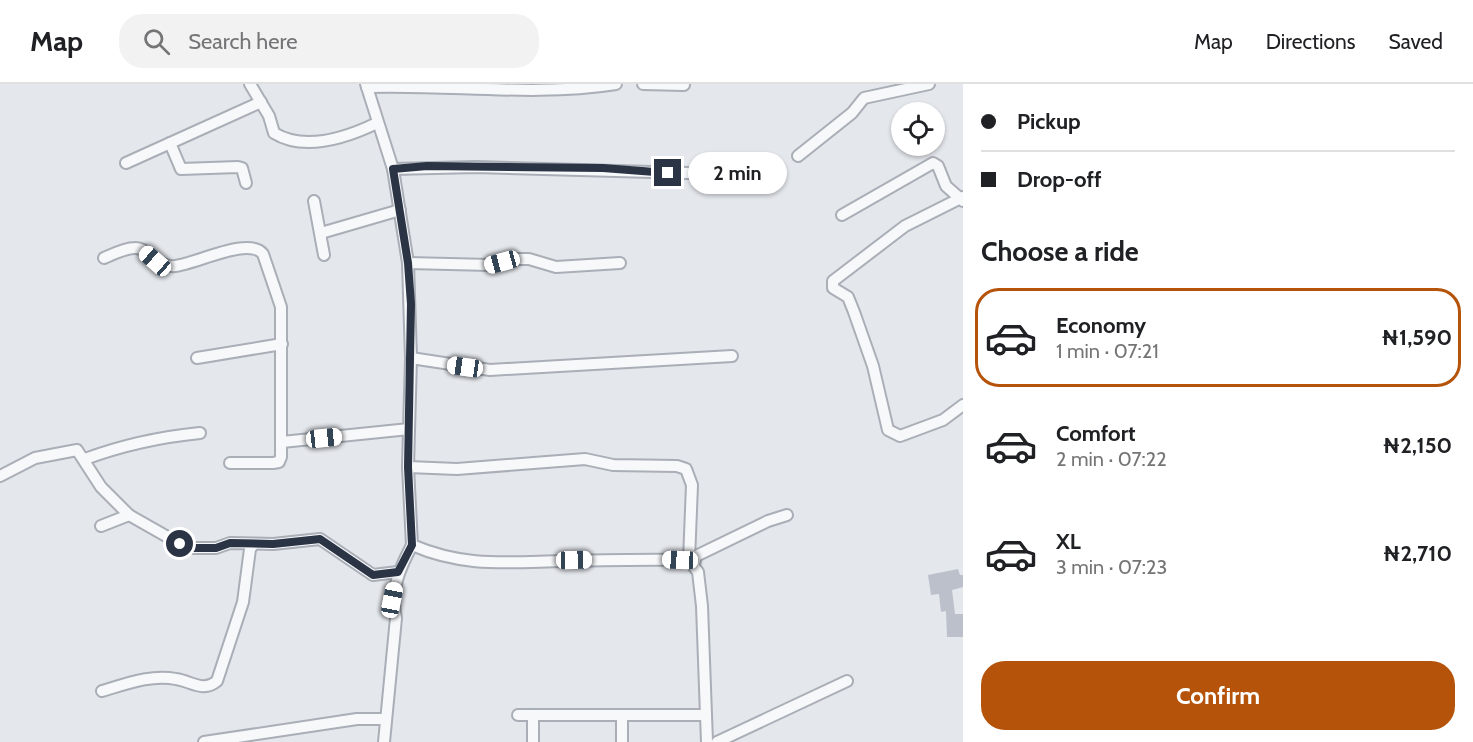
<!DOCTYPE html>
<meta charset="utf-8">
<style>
body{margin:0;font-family:Cabin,sans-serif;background:#f2f2f2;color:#202124;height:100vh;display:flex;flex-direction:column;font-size:22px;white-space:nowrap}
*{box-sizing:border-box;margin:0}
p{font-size:20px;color:#757577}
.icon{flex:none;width:33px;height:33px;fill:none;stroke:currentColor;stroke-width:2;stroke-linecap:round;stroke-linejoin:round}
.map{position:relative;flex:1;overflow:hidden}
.details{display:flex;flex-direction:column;background:#fff;width:510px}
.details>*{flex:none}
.hud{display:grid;align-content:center;height:132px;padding:0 18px;background:#fff}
.controls{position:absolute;left:891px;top:18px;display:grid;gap:12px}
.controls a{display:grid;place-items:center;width:54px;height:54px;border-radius:50%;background:#fff;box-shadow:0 2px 4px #0004;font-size:30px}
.end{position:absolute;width:27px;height:27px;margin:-14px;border:8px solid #2b3445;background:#fff;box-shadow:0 0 0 3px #fff}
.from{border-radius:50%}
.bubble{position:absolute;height:42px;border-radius:21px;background:#fff;box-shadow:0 2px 4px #0004;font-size:20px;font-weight:800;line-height:42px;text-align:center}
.car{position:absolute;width:18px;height:36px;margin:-18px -9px;border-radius:8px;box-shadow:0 0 4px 2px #0007;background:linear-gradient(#fff 24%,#345 0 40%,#fff 0 76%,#345 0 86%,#fff 0)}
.hud b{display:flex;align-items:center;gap:21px;height:57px;font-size:22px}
.hud b+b{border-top:2px solid #e0e0e0}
.hud i{width:15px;height:15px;background:#202124}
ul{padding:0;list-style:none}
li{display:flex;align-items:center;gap:18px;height:99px;margin:0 12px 9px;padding:0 6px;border:3px solid transparent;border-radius:24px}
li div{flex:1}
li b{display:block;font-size:22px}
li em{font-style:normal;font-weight:800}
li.current{border-color:#b45309}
li>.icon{width:54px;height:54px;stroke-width:1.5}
h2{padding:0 18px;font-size:27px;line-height:72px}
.cta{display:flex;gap:12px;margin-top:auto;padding:12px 18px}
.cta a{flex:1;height:69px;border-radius:24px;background:#b45309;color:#fff;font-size:24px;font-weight:800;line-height:69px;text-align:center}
header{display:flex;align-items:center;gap:36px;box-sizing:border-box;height:84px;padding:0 30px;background:#fff;border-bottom:2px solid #e0e0e0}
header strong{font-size:28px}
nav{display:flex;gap:33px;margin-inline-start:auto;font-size:21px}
.search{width:420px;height:54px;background:#f2f2f2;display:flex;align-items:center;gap:15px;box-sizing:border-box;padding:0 21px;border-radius:24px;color:#757577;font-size:22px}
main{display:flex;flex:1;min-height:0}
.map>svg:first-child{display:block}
.building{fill:#bbc0ca}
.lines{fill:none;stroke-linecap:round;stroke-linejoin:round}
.minor-casing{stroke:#a9aeb7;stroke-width:14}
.minor{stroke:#f7f8fa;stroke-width:10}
.route{stroke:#2b3445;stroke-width:8}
</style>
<header>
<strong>Map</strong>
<div class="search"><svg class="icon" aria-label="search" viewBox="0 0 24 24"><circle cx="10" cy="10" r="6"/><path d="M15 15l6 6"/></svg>Search here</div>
<nav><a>Map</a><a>Directions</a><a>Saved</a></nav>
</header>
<main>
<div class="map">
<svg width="963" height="658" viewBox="0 0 963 658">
<rect width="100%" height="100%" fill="#e4e7ec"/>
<polygon class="building" points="958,485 960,491 963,491 963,503 952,506 955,530 963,530 963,553 947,553 946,527 941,528 939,510 931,511 928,491"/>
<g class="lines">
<g class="minor-casing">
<g id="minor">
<path d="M250,0l19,32 5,17c31,19 74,4 103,-10"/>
<path d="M366,0l27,85 15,94 3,95 -3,109 4,78c53,23 96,17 153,16 41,-1 82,-2 124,-1l9,12 4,34 5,136"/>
<polyline points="643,0 684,1"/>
<path d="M367,3c84,-3 166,10 249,-3"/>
<polyline points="170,59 181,85 238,83 242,84 246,99"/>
<polyline points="798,72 852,29 864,14 929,0"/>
<polyline points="126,79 261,18"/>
<polyline points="393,85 476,83 688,89"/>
<polyline points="963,113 905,142 833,197 833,204 848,213 854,228 873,282 888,346 900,352 943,336 963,321"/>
<polyline points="314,117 324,171"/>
<polyline points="842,131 933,79 938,82 946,102 963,117"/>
<polyline points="321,149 400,126"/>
<path d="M104,174c9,-4 21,-10 31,-10 13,-1 22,20 40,18 21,-2 74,-30 88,-12l18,53v150l-2,5 -6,1h-43"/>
<polyline points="408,179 490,181 515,175 529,175 556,183 620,179"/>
<polyline points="197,274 282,260"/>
<polyline points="411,274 490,286 732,272"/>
<polyline points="282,358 409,345"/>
<path d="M85,375c38,-14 74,-22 115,-26"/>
<polyline points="408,383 457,385 585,375 613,381 677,382 686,385 692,401 689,476"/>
<polyline points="0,392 35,374 77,366 101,403 129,431 180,460 189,464 216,464 230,459 273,460 320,455 373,491 398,488"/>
<polyline points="101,442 129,431"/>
<polyline points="694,480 696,472 768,437 787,431"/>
<path d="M102,607c24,-7 49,-17 74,-12 15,2 27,14 41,2l26,-79 7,-53 4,-5"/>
<polyline points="518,631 706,631"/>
<polyline points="533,631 533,658"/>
<polyline points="622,631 622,658"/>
<polyline points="204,658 357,635 386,635"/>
<path d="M384,658l12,-124c-6,-28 3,-48 16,-73"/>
<polyline points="717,658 847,597"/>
</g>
</g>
<use href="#minor" class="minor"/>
</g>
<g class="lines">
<polyline class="route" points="180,460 189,464 216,464 230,459 273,460 320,455 373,491 398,488 412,461 408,383 411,220 408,179 393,85 427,82 603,84 668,89"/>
</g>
</svg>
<div class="controls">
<a><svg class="icon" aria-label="locate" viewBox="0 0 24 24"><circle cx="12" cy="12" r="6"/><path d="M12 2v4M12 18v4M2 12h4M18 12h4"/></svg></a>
</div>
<i class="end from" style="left:180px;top:460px"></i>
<i class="end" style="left:668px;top:89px"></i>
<div class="bubble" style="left:688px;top:68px;width:99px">2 min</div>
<i class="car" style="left:155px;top:177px;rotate:311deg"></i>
<i class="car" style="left:502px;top:178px;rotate:255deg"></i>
<i class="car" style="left:465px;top:283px;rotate:278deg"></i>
<i class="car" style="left:324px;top:354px;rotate:84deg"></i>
<i class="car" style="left:574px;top:476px;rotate:89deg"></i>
<i class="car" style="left:680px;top:476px;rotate:272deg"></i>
<i class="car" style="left:392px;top:516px;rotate:11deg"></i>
</div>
<section class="details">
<div class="hud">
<b><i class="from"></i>Pickup</b>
<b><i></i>Drop-off</b>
</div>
<h2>Choose a ride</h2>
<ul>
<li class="current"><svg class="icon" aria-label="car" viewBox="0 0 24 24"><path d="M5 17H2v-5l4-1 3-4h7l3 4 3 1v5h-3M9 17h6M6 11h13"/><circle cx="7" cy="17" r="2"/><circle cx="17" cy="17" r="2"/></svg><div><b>Economy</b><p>1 min · 07:21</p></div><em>₦1,590</em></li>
<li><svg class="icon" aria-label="car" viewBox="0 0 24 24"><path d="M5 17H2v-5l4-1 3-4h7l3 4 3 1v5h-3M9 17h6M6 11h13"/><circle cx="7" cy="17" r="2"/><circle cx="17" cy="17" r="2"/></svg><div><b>Comfort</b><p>2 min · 07:22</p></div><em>₦2,150</em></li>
<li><svg class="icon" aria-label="car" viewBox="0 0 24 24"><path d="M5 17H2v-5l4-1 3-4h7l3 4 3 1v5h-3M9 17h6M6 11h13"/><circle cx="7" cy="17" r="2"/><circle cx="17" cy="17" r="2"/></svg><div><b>XL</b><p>3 min · 07:23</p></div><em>₦2,710</em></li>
</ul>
<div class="cta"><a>Confirm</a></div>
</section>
</main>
